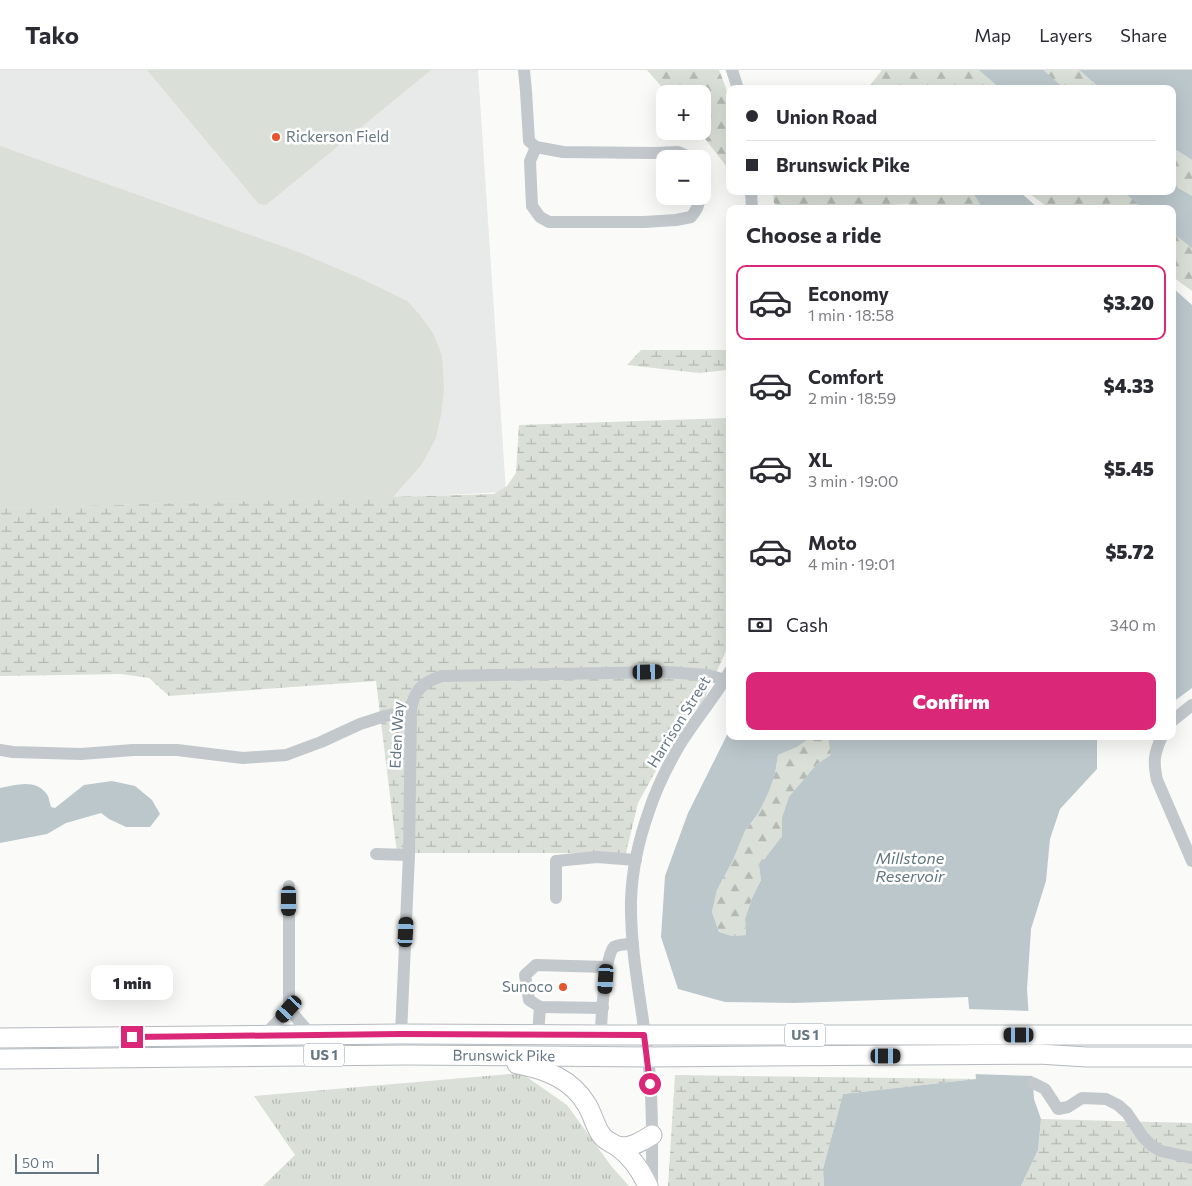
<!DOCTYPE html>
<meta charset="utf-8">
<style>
body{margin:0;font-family:Commissioner,sans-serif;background:#f7f7f7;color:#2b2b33;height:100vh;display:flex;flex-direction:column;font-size:19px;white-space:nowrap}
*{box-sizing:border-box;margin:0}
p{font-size:16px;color:#7c7c81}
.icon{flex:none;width:28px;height:28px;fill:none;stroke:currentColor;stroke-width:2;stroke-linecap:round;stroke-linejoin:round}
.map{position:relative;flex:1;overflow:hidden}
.drawer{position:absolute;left:726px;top:135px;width:450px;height:535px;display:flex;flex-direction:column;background:#fff;border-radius:10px;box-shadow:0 5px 20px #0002}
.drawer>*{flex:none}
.guide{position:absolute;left:726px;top:15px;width:450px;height:110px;border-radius:10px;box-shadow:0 5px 20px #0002;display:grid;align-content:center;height:110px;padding:0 20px;background:#fff}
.buttons{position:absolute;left:656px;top:15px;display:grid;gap:10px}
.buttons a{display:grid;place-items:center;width:55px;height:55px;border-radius:10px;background:#fff;box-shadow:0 5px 20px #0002;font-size:25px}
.scale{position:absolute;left:15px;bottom:12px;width:84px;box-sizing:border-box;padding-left:5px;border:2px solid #657683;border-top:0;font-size:14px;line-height:18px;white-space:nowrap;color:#657683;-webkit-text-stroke:4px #fff;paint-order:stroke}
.end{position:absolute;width:22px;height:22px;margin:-11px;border:6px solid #db2777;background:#fff;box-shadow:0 0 0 2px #fff}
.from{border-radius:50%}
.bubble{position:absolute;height:35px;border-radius:10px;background:#fff;box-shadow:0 5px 20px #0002;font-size:16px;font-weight:800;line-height:35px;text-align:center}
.car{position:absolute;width:15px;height:30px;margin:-15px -8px;border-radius:6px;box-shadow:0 0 4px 1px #0007;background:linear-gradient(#222 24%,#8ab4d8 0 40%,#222 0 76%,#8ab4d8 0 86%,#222 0)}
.guide b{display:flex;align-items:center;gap:18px;height:48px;font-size:19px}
.guide b+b{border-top:1px solid #e1e1e2}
.guide i{width:12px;height:12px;background:#2b2b33}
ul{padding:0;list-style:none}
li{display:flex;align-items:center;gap:15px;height:75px;margin:0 10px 8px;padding:0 10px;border:2px solid transparent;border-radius:10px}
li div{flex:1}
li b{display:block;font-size:19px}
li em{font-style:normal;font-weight:800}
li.selected{border-color:#db2777}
li>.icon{width:45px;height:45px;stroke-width:1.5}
h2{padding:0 20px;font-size:22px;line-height:60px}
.pay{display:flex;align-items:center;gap:12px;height:55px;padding:0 20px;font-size:19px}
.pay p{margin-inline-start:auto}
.action{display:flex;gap:10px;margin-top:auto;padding:10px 20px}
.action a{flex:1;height:58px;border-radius:10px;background:#db2777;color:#fff;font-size:20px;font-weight:800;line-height:58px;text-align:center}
header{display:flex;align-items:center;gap:30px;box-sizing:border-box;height:70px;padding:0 25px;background:#fff;border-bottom:1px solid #e1e1e2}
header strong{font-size:24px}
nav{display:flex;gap:28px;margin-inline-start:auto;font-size:18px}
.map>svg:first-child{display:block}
.built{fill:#e8e9e9}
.grass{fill:url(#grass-tufts)}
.forest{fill:url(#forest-firs)}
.wetland{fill:url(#wetland-marsh)}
.pitch{fill:#dadfd7}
.water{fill:#bbc7cb}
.pier{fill:#fafaf8}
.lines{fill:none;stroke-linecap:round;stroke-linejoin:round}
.highway-casing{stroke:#b4b9bd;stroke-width:21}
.minor{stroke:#c3c8cc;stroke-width:12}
.highway{stroke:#fff;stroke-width:19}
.route{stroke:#db2777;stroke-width:6}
.poi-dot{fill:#e4572e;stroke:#fff;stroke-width:2}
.labels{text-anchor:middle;stroke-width:5;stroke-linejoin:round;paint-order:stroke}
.shield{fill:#fff;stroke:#939fa8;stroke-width:1}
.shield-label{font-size:14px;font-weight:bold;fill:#657683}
.poi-label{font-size:15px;fill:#657683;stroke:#fff;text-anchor:start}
.street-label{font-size:15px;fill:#657683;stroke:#fff}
.water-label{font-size:16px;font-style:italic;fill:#60757c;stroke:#fff}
</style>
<header>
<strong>Tako</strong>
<nav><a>Map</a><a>Layers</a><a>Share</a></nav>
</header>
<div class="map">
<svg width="1192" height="1116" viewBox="0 0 1192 1116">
<defs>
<pattern id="grass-tufts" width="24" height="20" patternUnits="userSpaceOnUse" patternTransform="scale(1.25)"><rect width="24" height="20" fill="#dadfd7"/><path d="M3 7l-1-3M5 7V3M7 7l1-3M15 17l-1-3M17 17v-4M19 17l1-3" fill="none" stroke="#b4b9b4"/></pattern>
<pattern id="forest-firs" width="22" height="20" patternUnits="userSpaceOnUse" patternTransform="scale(1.25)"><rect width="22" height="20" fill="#dadfd7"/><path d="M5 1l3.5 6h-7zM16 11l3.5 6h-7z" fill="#b4b9b4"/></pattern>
<pattern id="wetland-marsh" width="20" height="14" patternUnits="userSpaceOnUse" patternTransform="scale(1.25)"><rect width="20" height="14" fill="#dadfd7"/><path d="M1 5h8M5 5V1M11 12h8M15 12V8" fill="none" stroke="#b4b9b4"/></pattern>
</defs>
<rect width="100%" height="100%" fill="#fafaf8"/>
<polygon class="built" points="0,0 478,0 506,422 0,446"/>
<polygon class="grass" points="521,1003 567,1035 612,1097 629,1116 263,1116 295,1085 254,1026"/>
<g class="forest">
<polygon points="647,0 719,0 726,18 730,41 730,93 727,97 699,61 702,61 702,24 668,24"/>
<polygon points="882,0 1079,0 1101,19 867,19"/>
<polygon points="1173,78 1192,90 1192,221 1173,207 1172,139 1050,139 1026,121 1172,121"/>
<polygon points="773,121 988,121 995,139 910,139 908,134 818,139 780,139 774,133"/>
<polygon points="813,666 828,666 832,685 817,694 782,748 782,766 759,796 761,810 752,828 745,849 746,865 732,866 719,862 712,842 717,820 733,790 745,761 759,742 775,704 778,685 797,677"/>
</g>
<g class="wetland">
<polygon points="641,280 730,280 730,302 727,300 699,303 627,295"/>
<polygon points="730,348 730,572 702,634 685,648 638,733 626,783 397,783 376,611 169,626 149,608 121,604 0,606 0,438 494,424 507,416 516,403 519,355"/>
<polygon points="675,1005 976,1009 843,1024 823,1099 824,1116 668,1116"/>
<polygon points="1041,1049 1192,1053 1192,1116 1021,1116 1038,1080"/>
</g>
<g class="pitch">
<polygon points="147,0 431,0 266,135 259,134"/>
<polygon points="0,76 301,183 364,210 407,231 420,245 433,263 442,286 444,320 441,345 436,368 422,394 393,427 0,438"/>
</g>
<g class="water">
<polygon points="979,0 1043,0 1065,19 1001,19"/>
<polygon points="1079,0 1192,0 1192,90 1173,78 1172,19 1101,19"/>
<polygon points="1173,113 1178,118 1192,126 1192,178 1173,163 1172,139 1143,139 1123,121 1172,121"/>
<polygon points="972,121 1019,121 1039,139 983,139"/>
<polygon points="1173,218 1192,235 1192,618 1173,632"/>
<polygon points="730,659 730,666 813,666 797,677 778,685 775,704 769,721 759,742 745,761 733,790 717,820 712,842 719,862 732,866 746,865 745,849 752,828 761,810 759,796 782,766 782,748 789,727 817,694 831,685 828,666 1097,666 1097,699 1060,739 1050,769 1046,811 1031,859 1027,919 1034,1029 1041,1049 1038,1080 1021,1116 824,1116 823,1099 843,1024 976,1009 968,927 794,933 725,932 678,919 661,867 665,806 688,743"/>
<path d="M112,711l23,5 17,14 8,14 -10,13h-24l-17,-8 -8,-6 -35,10 -19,11 -47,9v-55c16,-3 37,-10 48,8 1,3 2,8 3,11l4,1 29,-23z"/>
</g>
<polygon class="pier" points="967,939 1031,941 1035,1006 973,1004"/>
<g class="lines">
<g class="highway-casing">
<g id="highway">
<polyline points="0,968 401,964 601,965 1192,965"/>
<path id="s1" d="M0,989l406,-4 242,2 390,-3 49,3h105"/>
<path d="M517,994c28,5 55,15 70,41 6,10 8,22 15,31 5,6 11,7 16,11 14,10 23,24 30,39"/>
<path d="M617,1076c13,3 23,-4 35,-11"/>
</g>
</g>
<g class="minor">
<polyline points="524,0 526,21 529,71 536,77 563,82 653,83 678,82 687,86 690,89"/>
<polyline points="732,0 738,19"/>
<path d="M536,77l-6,14 2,45 8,11 9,5h95l32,-2 15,-3c5,-6 9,-12 8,-21"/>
<polyline points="751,121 752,139"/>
<polyline points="1172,651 1192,635"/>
<path d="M1162,666c-8,18 -9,25 -5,44l35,81"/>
<polyline points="0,680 13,682 81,684 133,680 177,680 243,688 286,685 321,672 360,654 385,646 411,640"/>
<polyline points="376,784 409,785"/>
<polyline points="556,828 556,791 597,787 636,790"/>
<polyline points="603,938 540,937 529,930 525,905 536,895 606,897"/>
<polyline points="289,939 289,816"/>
<path d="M401,964l8,-179 2,-145c3,-20 12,-28 31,-34l225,-4 41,3 17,5"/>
<polyline points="265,965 289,939 311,965"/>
<polyline points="538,965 540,937"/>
<path d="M601,965c0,-14 4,-80 13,-88 5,-3 14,-3 19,-3"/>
<polyline points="1033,1013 1045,1019 1058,1039 1068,1037 1082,1028 1106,1029 1118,1035 1127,1043 1143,1067 1152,1076 1161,1081 1192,1088"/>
<path d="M652,1116c0,-43 1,-86 -4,-128 -6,-53 -18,-105 -17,-158 1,-30 8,-61 18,-89 7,-22 18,-44 30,-65 16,-26 36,-49 51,-75"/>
</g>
<use href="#highway" class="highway"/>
</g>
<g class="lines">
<polyline class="route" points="132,967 401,964 644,965 650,1014"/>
</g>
<g class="poi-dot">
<circle cx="276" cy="67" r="5"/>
<circle cx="563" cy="917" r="5"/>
</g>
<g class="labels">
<g class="shield">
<rect x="785" y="953.5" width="40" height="23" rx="4"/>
<rect x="304" y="973.5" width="40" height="23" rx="4"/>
</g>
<g class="shield-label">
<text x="805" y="970">US 1</text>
<text x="324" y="990">US 1</text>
</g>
<g class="poi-label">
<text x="286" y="72">Rickerson Field</text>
<text x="553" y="922" text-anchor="end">Sunoco</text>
</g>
<g class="street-label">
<text transform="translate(679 652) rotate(-58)" y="5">Harrison Street</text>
<text transform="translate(397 665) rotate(-87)" y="5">Eden Way</text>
<text dy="5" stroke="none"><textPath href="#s1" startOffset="504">Brunswick Pike</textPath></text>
</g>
<g class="water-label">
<text x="910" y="794">Millstone<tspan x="910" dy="18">Reservoir</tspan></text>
</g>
</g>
</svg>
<div class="buttons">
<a>+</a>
<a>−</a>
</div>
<div class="scale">50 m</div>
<i class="end from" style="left:650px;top:1014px"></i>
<i class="end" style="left:132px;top:967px"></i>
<div class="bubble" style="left:91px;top:895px;width:82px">1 min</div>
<i class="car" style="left:648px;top:602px;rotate:89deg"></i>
<i class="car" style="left:289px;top:831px;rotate:180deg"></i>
<i class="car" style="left:406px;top:862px;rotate:3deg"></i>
<i class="car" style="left:606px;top:909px;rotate:184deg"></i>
<i class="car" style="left:289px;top:939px;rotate:222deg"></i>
<i class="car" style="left:1019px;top:965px;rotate:270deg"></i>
<i class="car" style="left:886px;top:986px;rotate:90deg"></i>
<div class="guide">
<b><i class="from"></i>Union Road</b>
<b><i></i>Brunswick Pike</b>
</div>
<section class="drawer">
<h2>Choose a ride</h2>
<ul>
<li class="selected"><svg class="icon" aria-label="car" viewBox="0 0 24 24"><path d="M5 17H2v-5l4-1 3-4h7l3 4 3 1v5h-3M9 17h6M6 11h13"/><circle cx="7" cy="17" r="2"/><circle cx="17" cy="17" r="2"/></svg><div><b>Economy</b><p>1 min · 18:58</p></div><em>$3.20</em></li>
<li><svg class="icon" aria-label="car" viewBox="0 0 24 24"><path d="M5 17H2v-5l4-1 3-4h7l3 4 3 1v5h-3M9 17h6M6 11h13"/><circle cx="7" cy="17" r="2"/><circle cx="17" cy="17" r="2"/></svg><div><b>Comfort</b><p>2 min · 18:59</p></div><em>$4.33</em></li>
<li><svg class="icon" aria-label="car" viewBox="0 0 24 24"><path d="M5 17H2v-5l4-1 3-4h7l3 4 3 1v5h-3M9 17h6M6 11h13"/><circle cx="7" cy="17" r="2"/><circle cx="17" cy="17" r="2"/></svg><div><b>XL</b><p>3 min · 19:00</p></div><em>$5.45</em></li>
<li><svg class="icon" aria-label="car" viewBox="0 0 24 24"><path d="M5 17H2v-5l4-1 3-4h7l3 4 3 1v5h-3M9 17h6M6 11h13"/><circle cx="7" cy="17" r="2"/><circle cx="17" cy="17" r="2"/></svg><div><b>Moto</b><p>4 min · 19:01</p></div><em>$5.72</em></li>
</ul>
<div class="pay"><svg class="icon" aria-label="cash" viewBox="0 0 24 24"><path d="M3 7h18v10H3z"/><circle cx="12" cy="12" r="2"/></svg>Cash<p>340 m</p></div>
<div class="action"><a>Confirm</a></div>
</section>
</div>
